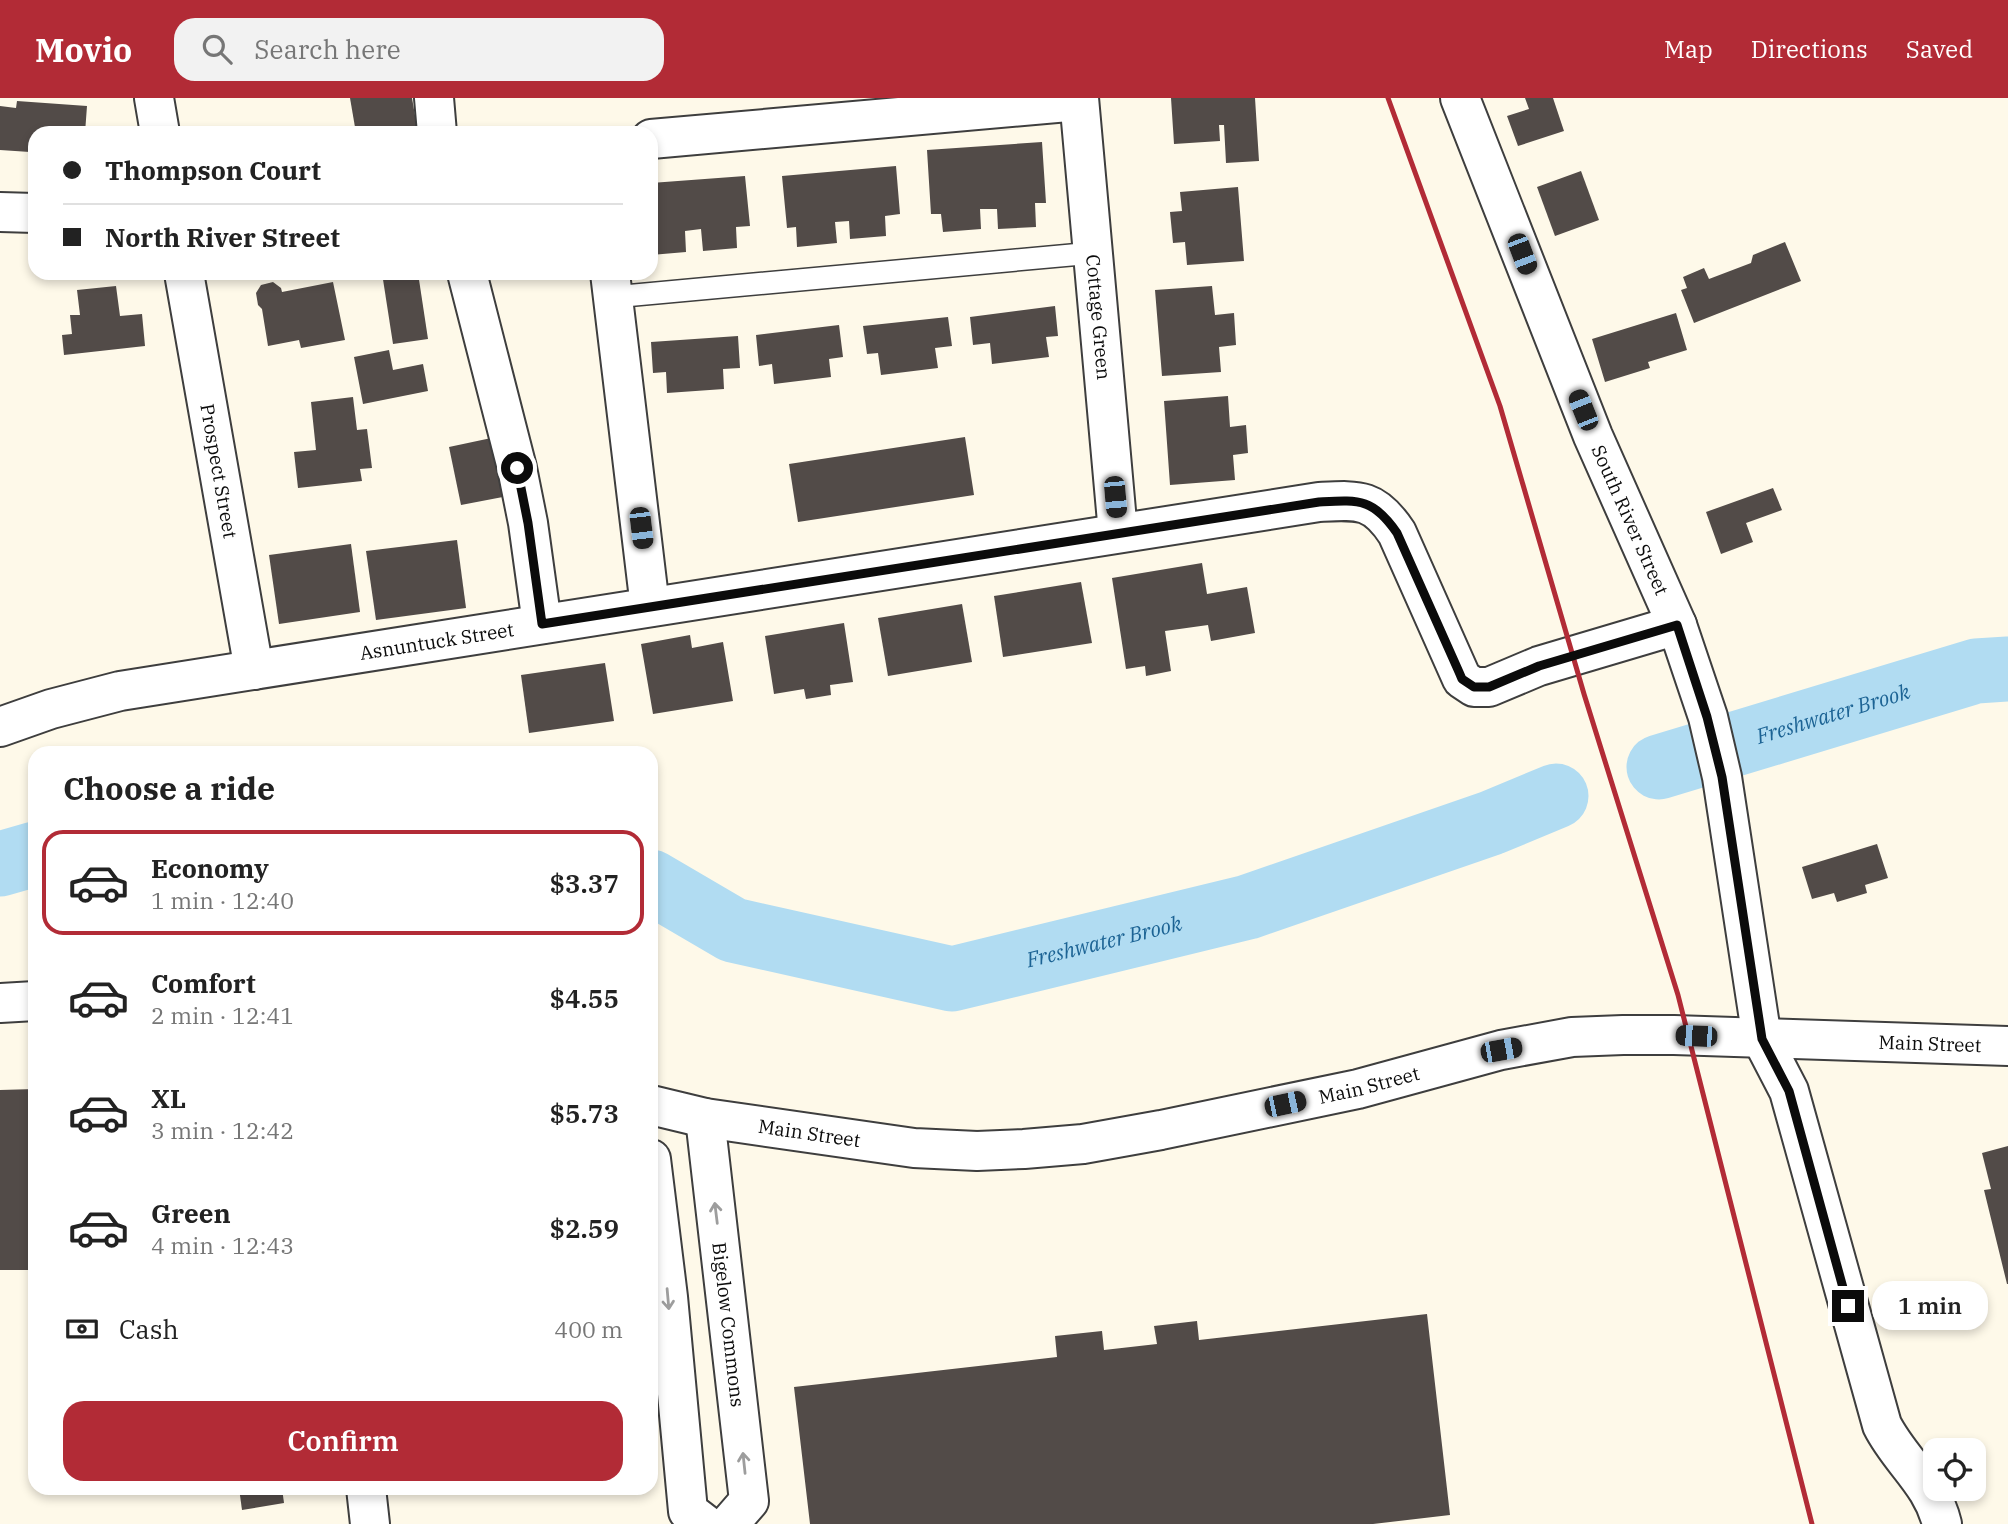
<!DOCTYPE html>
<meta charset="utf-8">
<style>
body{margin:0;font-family:"IBM Plex Serif",serif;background:#f2f2f2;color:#222;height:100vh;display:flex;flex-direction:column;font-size:26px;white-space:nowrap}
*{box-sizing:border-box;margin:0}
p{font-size:23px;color:#767676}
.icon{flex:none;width:38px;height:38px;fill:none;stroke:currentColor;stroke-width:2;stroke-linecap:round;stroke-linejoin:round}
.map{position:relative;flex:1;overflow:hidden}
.details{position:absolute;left:28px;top:648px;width:630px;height:749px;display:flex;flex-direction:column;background:#fff;border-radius:21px;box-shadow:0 4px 10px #0003}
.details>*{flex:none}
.guide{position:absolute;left:28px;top:28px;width:630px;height:154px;border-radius:21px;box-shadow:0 4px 10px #0003;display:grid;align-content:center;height:154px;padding:0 35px;background:#fff}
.tools{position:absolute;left:1923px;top:1340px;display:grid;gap:14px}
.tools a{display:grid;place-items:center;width:63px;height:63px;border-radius:14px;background:#fff;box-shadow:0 4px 10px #0003;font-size:35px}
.end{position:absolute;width:32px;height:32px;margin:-16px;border:9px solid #0b0b0b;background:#fff;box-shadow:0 0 0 4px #fff}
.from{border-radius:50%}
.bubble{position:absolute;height:49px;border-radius:21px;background:#fff;box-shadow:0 4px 10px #0003;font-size:23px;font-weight:600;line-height:49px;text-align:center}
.car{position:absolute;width:21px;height:42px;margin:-21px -10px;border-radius:9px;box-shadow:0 0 5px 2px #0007;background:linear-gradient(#222 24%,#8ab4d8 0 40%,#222 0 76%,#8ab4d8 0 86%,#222 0)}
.guide b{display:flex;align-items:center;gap:24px;height:66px;font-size:26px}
.guide b+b{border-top:2px solid #e0e0e0}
.guide i{width:18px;height:18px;background:#222}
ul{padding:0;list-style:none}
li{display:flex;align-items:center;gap:21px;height:105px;margin:0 14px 10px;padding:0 21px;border:4px solid transparent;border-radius:21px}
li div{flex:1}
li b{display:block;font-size:26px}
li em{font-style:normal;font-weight:600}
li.selected{border-color:#b22b36}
li>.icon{width:63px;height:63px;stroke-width:1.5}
h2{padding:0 35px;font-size:32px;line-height:84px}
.pay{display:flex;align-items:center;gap:18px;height:77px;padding:0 35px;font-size:26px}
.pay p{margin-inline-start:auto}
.primary-button{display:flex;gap:14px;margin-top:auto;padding:14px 35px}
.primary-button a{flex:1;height:80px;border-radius:21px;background:#b22b36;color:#fff;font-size:28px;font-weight:600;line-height:80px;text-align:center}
header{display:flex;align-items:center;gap:42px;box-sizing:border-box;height:98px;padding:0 35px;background:#b22b36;color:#fff}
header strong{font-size:33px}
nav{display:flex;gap:38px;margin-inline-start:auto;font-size:24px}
.search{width:490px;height:63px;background:#f2f2f2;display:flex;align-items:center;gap:18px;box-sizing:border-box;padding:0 24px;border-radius:21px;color:#767676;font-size:26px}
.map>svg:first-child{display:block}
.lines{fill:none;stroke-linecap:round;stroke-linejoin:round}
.river{stroke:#b1dcf2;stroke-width:65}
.building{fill:#524b48}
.service-casing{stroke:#3e3e3e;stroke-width:24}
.minor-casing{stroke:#3e3e3e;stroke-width:42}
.service{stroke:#fff;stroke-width:21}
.minor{stroke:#fff;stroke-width:38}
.rail{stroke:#b22b36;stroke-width:5}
.oneway{stroke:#9d9d9d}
.route{stroke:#0b0b0b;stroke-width:9}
.labels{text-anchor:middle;stroke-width:7;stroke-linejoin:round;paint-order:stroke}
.street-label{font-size:19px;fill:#0b0b0b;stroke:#fff}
.water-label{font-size:21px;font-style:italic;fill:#1c6394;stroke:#fff}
</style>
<header>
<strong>Movio</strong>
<div class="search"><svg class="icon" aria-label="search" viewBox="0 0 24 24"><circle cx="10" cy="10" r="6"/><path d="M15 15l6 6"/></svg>Search here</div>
<nav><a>Map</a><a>Directions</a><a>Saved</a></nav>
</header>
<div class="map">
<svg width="2008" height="1426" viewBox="0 0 2008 1426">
<rect width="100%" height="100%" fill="#fef9e9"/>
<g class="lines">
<g class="river">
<path id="s1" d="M1659,669l317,-96 32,-2"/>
<polyline points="0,766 35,756"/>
<path id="s2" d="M651,784l82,48 219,49 296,-72 243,-84 65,-27"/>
</g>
</g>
<g class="building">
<polygon points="350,0 412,0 418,35 356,35"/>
<polygon points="1171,0 1255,0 1259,63 1226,65 1224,27 1219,27 1220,43 1174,46"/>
<polygon points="1525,0 1553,0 1564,33 1518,48 1507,18 1529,11"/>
<polygon points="17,3 87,8 85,35 35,35 35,70 28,69 30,54 0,52 0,8 16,10"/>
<polygon points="1042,44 1046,105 1035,105 1036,129 998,131 997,111 980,111 981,131 943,134 941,116 931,116 927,52"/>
<polygon points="896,68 900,116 885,118 886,138 850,141 849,123 835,124 837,145 797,149 796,129 787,130 782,78"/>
<polygon points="1581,73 1599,122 1555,138 1537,89"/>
<polygon points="745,78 750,128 736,129 737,150 703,153 701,131 685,133 686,154 651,157 651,85"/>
<polygon points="1238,89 1244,163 1187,167 1185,144 1173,145 1170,114 1182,113 1180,94"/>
<polygon points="1785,144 1801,183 1694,225 1681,192 1687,190 1683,179 1704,170 1709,181 1751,165 1753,157"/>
<polygon points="382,175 418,175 428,241 393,246"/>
<polygon points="273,184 281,190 282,194 333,184 345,242 301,250 299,242 268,248 262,211 258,207 256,195 261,187"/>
<polygon points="116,188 120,218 142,216 145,248 64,257 62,237 72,236 70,217 80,217 77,192"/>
<polygon points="1212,188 1215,217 1234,215 1236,247 1219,249 1221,274 1162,278 1155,192"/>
<polygon points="1055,208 1058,238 1046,239 1049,259 992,266 990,245 973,247 970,219"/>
<polygon points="1676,215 1687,252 1648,264 1650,270 1605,284 1592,241"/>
<polygon points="948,219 952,248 935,250 938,270 881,277 878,255 867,256 863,228"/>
<polygon points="839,227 843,259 829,261 831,279 774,286 772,266 759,268 756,237"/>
<polygon points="738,238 740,270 723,271 724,291 667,295 666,274 653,275 651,244"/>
<polygon points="389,252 393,272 423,266 428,293 363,306 354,259"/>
<polygon points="1228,298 1230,329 1246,327 1248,355 1233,357 1235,382 1170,387 1164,303"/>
<polygon points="353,299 357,332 367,331 372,370 360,371 362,383 298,390 294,354 316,352 311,304"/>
<polygon points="496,339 508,398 461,407 449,349"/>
<polygon points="965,339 974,397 798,424 789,366"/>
<polygon points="1773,390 1782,412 1746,425 1753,444 1721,456 1706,414"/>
<polygon points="457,442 466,510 376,522 366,453"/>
<polygon points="351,446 360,514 279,526 269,457"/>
<polygon points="1202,465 1207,496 1247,489 1255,535 1211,543 1208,527 1165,533 1171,573 1146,578 1145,568 1126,571 1112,480"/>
<polygon points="1081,484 1092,545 1003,559 994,498"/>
<polygon points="962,506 972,564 888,578 878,520"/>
<polygon points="844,525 853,584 830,587 831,597 806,601 804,591 774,596 765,538"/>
<polygon points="690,537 692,550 723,544 733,603 653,616 641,546"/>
<polygon points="605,565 614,623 529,635 521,577"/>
<polygon points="1877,746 1888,780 1865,787 1867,795 1837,804 1834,795 1812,801 1802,769"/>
<polygon points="35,991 35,1172 0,1172 0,992"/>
<polygon points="2008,1048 2008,1186 2007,1186 1984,1092 1991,1091 1982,1055"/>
<polygon points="1427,1216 1450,1417 1373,1426 810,1426 794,1289 1057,1259 1055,1238 1102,1233 1104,1252 1157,1246 1154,1228 1197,1223 1199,1242"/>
<polygon points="196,1390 214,1390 214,1391 196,1394"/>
<polygon points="239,1390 282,1390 284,1405 242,1412"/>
</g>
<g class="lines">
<g class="service-casing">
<polyline id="service" points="613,199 1093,155"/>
</g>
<g class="minor-casing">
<g id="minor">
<polyline points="154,0 160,35"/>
<polyline points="434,0 437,35"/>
<path id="s3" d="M1079,0l39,435"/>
<path id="s4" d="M1460,0l133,338 84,189 31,92 14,60 40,262 27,52 93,334c18,36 50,57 60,99"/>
<polyline points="651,41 1079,3"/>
<polyline points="0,114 35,115"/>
<path id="s5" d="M184,175l70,397"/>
<polyline points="467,175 517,370 528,425 542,526"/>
<polyline points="610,175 650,509"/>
<path id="s6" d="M0,629l51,-18 69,-18 1199,-189c40,-2 55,-4 78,31l65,146 12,8h15l50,-21 138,-41"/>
<polyline points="0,905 35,903"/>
<path id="s7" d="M651,1007l54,13 209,30 63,3 47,-2 59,-5 78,-14 197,-41 143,-39 71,-13 51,-2h51l334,11"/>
<path id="s8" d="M705,1020l44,383 -20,23"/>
<polyline points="651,1061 668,1199 688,1413 705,1426"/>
<polyline points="366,1390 370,1426"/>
</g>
</g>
<use href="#service" class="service"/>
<use href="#minor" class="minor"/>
<polyline class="rail" points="1388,0 1500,308 1584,596 1678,897 1812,1426"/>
</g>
<defs><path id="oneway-shaft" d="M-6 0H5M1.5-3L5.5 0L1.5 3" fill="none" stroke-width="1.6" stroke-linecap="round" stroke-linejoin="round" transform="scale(1.75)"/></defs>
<g class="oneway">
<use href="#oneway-shaft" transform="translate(716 1115) rotate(-97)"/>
<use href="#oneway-shaft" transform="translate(668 1201) rotate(85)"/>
<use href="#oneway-shaft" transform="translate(744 1365) rotate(-96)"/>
</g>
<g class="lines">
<path class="route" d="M517,370l11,55 14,101 777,-122c40,-2 54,-4 78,31l62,139 3,7 12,8h15l50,-21 138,-41 30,92 15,60 40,262 27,52 59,215"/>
</g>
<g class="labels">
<g class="street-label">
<text dy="7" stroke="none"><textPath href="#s3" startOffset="220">Cottage Green</textPath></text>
<text dy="7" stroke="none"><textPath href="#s5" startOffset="201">Prospect Street</textPath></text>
<text dy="7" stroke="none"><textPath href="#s4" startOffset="455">South River Street</textPath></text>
<text dy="7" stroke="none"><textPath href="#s6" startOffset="446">Asnuntuck Street</textPath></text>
<text dy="7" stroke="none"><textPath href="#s7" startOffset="1295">Main Street</textPath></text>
<text dy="7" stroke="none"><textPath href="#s7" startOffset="728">Main Street</textPath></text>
<text dy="7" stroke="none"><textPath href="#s7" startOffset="161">Main Street</textPath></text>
<text dy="7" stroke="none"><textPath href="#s8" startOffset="208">Bigelow Commons</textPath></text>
</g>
<g class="water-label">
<text dy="7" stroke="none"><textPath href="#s1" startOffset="182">Freshwater Brook</textPath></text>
<text dy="7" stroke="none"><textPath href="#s2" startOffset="476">Freshwater Brook</textPath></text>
</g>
</g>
</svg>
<div class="tools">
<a><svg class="icon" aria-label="locate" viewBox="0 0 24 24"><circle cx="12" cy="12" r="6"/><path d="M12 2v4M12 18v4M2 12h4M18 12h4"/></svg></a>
</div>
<i class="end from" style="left:517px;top:370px"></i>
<i class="end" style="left:1848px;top:1208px"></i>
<div class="bubble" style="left:1872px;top:1183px;width:116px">1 min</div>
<i class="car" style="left:1522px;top:156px;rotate:159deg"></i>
<i class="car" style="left:1583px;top:312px;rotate:338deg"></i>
<i class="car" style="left:1115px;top:399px;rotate:175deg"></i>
<i class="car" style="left:641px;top:430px;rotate:173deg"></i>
<i class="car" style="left:1696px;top:938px;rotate:272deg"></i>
<i class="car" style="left:1501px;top:952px;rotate:80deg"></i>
<i class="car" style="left:1285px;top:1006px;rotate:78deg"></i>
<div class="guide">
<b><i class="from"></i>Thompson Court</b>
<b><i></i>North River Street</b>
</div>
<section class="details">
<h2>Choose a ride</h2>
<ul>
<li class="selected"><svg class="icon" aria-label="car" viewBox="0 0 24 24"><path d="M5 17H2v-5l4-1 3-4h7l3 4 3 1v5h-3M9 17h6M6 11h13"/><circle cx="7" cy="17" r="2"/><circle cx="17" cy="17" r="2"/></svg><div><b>Economy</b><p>1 min · 12:40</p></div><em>$3.37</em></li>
<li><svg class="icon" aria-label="car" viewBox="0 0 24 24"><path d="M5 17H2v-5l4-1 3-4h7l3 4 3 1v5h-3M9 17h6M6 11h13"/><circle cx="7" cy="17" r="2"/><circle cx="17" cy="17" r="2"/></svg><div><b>Comfort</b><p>2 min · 12:41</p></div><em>$4.55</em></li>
<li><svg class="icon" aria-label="car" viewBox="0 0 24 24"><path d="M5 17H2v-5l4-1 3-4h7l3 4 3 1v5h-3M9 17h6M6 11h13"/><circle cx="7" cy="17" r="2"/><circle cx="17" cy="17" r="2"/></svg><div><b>XL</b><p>3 min · 12:42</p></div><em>$5.73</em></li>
<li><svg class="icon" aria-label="car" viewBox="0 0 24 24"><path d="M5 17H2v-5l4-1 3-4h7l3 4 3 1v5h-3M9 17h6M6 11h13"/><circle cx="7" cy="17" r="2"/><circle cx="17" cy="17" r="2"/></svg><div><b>Green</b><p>4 min · 12:43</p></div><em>$2.59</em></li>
</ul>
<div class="pay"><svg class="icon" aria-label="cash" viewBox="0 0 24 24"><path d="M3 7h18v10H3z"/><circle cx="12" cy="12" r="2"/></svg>Cash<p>400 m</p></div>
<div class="primary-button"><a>Confirm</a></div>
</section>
</div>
